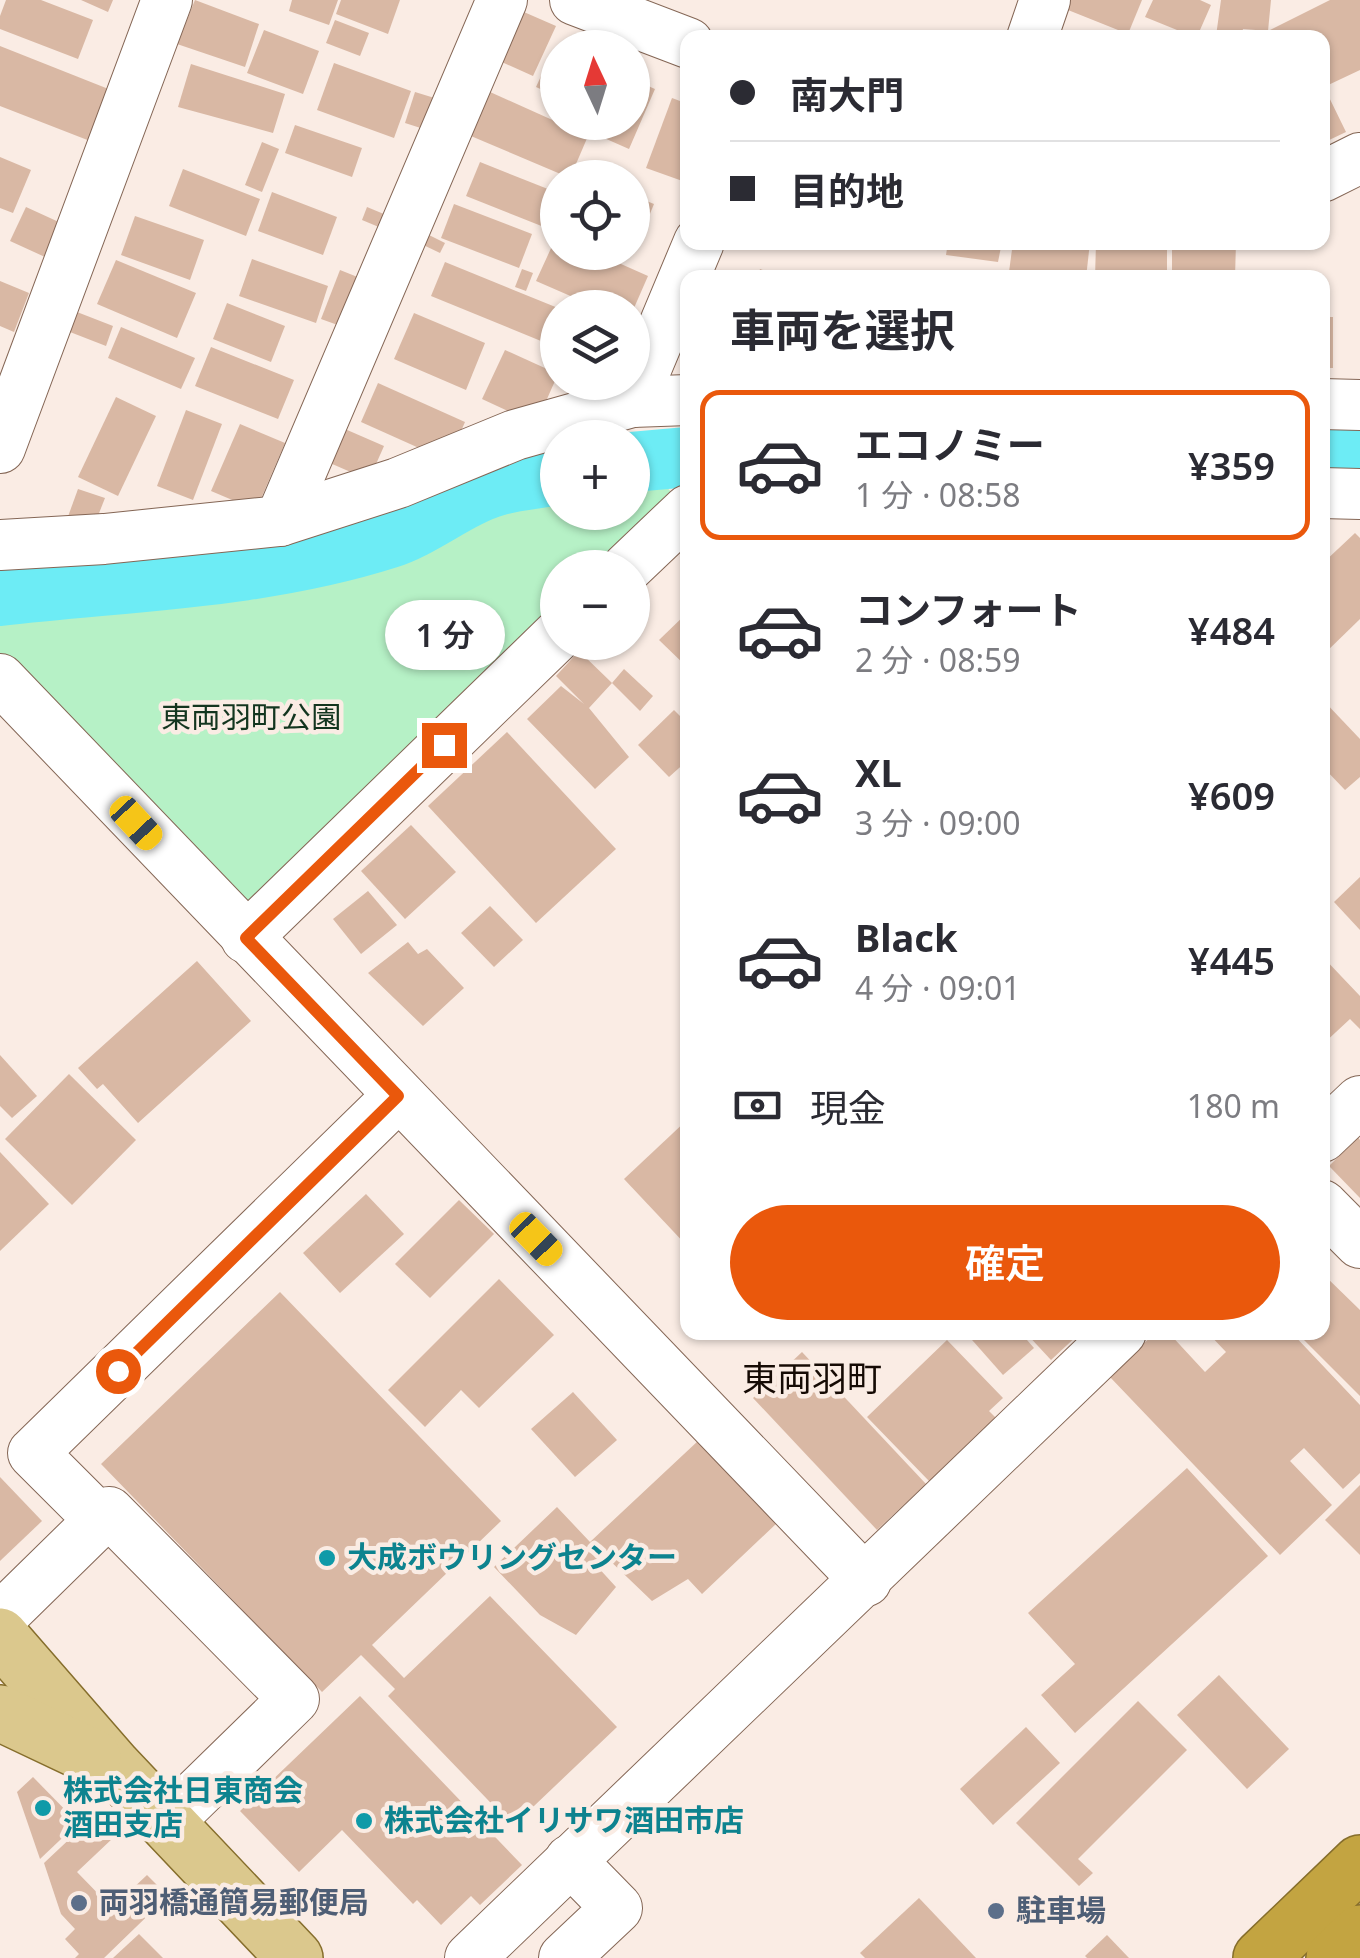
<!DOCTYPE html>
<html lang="ja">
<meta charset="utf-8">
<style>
body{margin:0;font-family:"Noto Sans","Noto Sans JP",sans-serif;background:#f2f2f3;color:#2b2b33;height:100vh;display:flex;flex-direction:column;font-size:38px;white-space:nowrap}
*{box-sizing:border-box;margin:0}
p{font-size:32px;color:#7c7c81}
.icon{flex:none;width:55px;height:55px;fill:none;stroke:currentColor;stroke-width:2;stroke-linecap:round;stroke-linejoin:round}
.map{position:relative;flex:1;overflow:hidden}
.side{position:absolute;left:680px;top:270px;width:650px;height:1070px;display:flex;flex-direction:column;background:#fff;border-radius:20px;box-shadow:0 2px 8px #0004}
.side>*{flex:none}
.top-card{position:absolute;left:680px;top:30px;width:650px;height:220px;border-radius:20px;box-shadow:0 2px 8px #0004;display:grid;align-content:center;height:220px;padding:0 50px;background:#fff}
.needle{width:65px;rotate:356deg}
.tools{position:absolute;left:540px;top:30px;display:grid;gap:20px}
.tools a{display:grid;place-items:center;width:110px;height:110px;border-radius:50%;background:#fff;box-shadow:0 2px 8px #0004;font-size:50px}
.end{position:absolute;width:45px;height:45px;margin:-22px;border:12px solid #ea580c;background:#fff;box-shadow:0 0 0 5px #fff}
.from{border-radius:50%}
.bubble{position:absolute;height:70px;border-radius:35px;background:#fff;box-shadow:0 2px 8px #0004;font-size:32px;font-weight:600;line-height:70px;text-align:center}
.car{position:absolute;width:30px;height:60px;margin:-30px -15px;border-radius:12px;box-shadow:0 0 8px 2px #0007;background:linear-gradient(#f5c518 24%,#345 0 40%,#f5c518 0 76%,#345 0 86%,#f5c518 0)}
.top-card b{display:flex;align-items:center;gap:35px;height:95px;font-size:38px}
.top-card b+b{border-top:2px solid #e1e1e2}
.top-card i{width:25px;height:25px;background:#2b2b33}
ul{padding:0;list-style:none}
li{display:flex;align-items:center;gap:30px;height:150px;margin:0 20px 15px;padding:0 30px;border:5px solid transparent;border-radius:20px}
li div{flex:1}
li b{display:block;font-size:38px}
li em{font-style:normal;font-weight:600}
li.current{border-color:#ea580c}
li>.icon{width:90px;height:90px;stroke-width:1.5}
h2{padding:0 50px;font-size:45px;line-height:120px}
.pay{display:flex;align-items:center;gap:25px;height:110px;padding:0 50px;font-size:38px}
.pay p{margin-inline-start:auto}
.primary-button{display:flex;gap:20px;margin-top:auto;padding:20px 50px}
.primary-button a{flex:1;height:115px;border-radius:60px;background:#ea580c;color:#fff;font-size:40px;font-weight:600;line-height:115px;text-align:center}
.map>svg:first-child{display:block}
.green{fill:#b6f1c6}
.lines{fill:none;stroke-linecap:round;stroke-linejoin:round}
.river{stroke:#6decf5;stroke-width:60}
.building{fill:#d9b8a4}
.minor-casing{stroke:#846655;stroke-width:52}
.major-casing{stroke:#866e2c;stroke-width:58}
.highway-casing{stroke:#866e2c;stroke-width:58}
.minor{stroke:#fff;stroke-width:50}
.major{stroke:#dbc88d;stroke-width:55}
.highway{stroke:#c3a441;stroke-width:55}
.route{stroke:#ea580c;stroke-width:12}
.culture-dot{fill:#0f9aa8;stroke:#faece4;stroke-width:4}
.service-dot{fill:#5c6f8a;stroke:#faece4;stroke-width:4}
.labels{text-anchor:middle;stroke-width:9;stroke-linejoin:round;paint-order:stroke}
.park-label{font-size:30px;fill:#13351f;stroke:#faece4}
.culture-label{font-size:30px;font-weight:bold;fill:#0d838f;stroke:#faece4;text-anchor:start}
.service-label{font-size:30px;font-weight:bold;fill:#4e5e75;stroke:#faece4;text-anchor:start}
.quarter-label{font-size:35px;fill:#150a04;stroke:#faece4}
</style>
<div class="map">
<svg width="1360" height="1958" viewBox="0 0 1360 1958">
<rect width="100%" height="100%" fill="#faece4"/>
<polygon class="green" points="662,468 665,485 679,501 610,567 558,568 557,618 245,917 0,657 0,602 131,588 210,584 390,546 499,493 557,484 558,512 632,512 633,472"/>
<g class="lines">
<g class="river">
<polyline points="1322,459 1360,459"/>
<polyline points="632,462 688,457"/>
<path d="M0,596c129,-15 261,-17 387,-57 38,-12 71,-42 110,-53 19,-6 41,-7 61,-11"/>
</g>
</g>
<g class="building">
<polygon points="6,0 41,0 93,20 78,59 0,29 0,16"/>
<polygon points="81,0 113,0 108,12"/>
<polygon points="195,0 259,24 245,67 177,44"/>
<polygon points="292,0 338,0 329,25 289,11"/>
<polygon points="341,0 400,0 388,34 336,14"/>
<polygon points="1066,0 1142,0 1128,34 1063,8"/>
<polygon points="1153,0 1200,0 1211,5 1200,30 1208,34 1207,38 1174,38 1177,30 1145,17"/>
<polygon points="1221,0 1271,0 1268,31 1243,29 1241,38 1216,36"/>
<polygon points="1330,0 1360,0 1360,70 1324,87 1346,132 1325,142 1322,136 1322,38 1271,38 1268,31"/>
<polygon points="517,9 556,26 533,76 495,59"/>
<polygon points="335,20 369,33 360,56 326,43"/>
<polygon points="264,30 319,51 303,94 247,73"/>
<polygon points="0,46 111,90 90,141 0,106"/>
<polygon points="552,52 558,55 558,97 536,87"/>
<polygon points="334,63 411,91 394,138 317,110"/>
<polygon points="191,64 285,94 273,133 178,107"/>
<polygon points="632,79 655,89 629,149 595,134 601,122 632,122"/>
<polygon points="479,87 588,136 570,178 459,131"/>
<polygon points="415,92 441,100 430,131 405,123"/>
<polygon points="672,98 688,104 688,183 646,168"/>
<polygon points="295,125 362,148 352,177 285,153"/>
<polygon points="262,142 279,149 262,192 245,185"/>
<polygon points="0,157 31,170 13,213 0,208"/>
<polygon points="480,162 558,193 558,207 549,229 466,196"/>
<polygon points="183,169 260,199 246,236 169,206"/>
<polygon points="272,192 337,217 323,255 258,231"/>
<polygon points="632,195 654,204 633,255 632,255"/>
<polygon points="454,204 532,234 519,268 441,238"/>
<polygon points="26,207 61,223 45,257 10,241"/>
<polygon points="367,207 391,217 386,230 362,220"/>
<polygon points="135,216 204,240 190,280 121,255"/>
<polygon points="421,231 445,243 440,253 415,241"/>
<polygon points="558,233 558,252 594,252 648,276 634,308 598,308 536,281"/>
<polygon points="948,242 1002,242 998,262 946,255"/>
<polygon points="1013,242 1090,242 1086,278 1009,272"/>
<polygon points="1172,242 1236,242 1235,278 1172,278"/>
<polygon points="1096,243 1167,246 1167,278 1095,278"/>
<polygon points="252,259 328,286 316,323 239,296"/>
<polygon points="116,260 196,293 177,338 97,304"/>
<polygon points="445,262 558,308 558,348 431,296"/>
<polygon points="522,269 533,273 526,291 515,287"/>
<polygon points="760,269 781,277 781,278 757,278"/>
<polygon points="340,270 365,280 346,328 321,319"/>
<polygon points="0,281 29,293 14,332 0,326"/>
<polygon points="227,303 285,326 271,362 213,339"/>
<polygon points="77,312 113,326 106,346 70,332"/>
<polygon points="414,313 485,343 466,390 394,359"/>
<rect x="1322" y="317" width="11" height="51"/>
<polygon points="121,327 195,358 181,389 108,358"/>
<polygon points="211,347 294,380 278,419 195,386"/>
<polygon points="505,350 558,374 536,424 482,399"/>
<polygon points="378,383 465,422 448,461 361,422"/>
<polygon points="116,397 156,416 118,496 78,477"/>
<polygon points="186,410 222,424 193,500 157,486"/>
<polygon points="240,424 285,443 256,510 211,491"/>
<polygon points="338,426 384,446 369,480 323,460"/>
<polygon points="78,489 105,498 92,531 66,522"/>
<polygon points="1355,533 1360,538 1360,619 1322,656 1322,564"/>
<polygon points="688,612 688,668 659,640"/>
<polygon points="579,651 612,683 589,708 629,757 595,789 527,719 561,686 584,704 556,676"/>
<polygon points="624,669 653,696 640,711 612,683"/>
<polygon points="1322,699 1360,739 1360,777 1345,790 1322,766"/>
<polygon points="674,710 688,724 688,760 669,777 638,745"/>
<polygon points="507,732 616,849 536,923 428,806"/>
<polygon points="411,825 456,872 405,919 361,871"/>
<polygon points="1360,877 1360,930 1334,902"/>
<polygon points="368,891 397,925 361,954 333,919"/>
<polygon points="490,906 523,940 494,967 461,933"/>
<polygon points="408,942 418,954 427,949 464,988 423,1026 368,973"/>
<polygon points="1322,956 1360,996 1360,1029 1350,1019 1322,1045"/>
<polygon points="197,961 251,1021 138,1123 103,1084 97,1089 78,1068"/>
<polygon points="0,1055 37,1096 12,1118 0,1106"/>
<polygon points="69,1074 136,1140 72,1205 5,1139"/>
<polygon points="688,1119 688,1247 624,1179"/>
<polygon points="1358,1137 1360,1140 1360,1198 1329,1166"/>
<polygon points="0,1152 49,1204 0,1251"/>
<polygon points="366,1194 404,1234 340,1293 303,1253"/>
<polygon points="459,1200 494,1234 430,1298 395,1264"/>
<polygon points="1322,1273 1360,1310 1360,1396 1296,1332 1322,1332"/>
<polygon points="499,1279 554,1335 479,1408 461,1390 425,1427 388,1390"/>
<polygon points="280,1292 501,1521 372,1645 404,1678 490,1596 617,1727 513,1826 388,1696 395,1689 361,1655 322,1692 101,1464"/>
<polygon points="965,1332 1020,1332 1034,1348 1003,1375"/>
<polygon points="1025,1332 1081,1332 1051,1360"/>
<polygon points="1156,1332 1168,1332 1205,1372 1226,1352 1207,1332 1291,1332 1360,1405 1360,1473 1343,1489 1304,1448 1290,1461 1332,1505 1280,1555 1109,1376"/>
<polygon points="947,1340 1003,1398 989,1411 997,1419 930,1482 867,1417"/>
<polygon points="802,1352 926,1484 877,1530 753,1398"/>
<polygon points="573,1392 617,1440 575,1477 531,1429"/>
<polygon points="699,1440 777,1523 702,1594 688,1579 652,1601 604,1555 595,1564 616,1587 576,1635 540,1615 494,1567 557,1507 590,1542"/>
<polygon points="1187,1468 1268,1556 1075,1733 1041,1695 1075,1664 1028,1613"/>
<polygon points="0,1477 42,1521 0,1561"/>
<polygon points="1360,1485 1360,1555 1325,1520"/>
<polygon points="1219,1675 1289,1749 1247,1789 1177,1715"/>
<polygon points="360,1696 522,1865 480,1905 471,1896 441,1925 417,1900 413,1904 342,1830 299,1872 240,1811"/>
<polygon points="1138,1701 1187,1750 1078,1859 1093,1873 1079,1886 1016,1823"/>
<polygon points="1026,1727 1060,1763 993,1825 960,1789"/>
<polygon points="33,1777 78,1823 40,1859 17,1792"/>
<polygon points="93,1817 113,1838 77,1872 112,1908 147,1875 168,1896 104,1958 75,1958 79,1954 65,1939 75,1929 61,1914 44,1863"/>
<polygon points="919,1898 976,1958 865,1958 860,1953"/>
<polygon points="139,1934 163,1958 113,1958"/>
<polygon points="1107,1935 1129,1958 1087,1958 1085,1956"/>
</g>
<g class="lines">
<g class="minor-casing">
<g id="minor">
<polyline points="575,0 688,43"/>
<polyline points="1032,38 1045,0"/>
<polyline points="1322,177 1360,158"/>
<polyline points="632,402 699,242"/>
<polyline points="1322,404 1360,405"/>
<polyline points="0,448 167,0"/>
<polyline points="1322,493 1360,494"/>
<polyline points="280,521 502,0"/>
<polyline points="0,545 104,539 280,521 398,483 515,435 632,402 688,400"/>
<polyline points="627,568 688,510"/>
<polyline points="0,679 866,1581"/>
<polyline points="246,938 558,635"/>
<polyline points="1322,1137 1360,1101"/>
<polyline points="1322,1205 1360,1243"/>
<polyline points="100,1520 109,1512 294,1699 167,1823"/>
<polyline points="0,1618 100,1520 33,1453 398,1096"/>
<polyline points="470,1958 1121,1332"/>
<polyline points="564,1958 617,1908 570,1860"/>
</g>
</g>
<g class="major-casing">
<g id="major">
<polyline points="0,1636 114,1767 295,1958"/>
<polyline points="0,1713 93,1757"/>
</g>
</g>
<g class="highway-casing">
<g id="highway">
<polyline points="1261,1958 1360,1863"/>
<polyline points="1334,1958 1360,1933"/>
</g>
</g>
<use href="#minor" class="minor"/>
<use href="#major" class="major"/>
<use href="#highway" class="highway"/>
</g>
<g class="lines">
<polyline class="route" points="118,1371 398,1096 246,938 444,745"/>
</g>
<g class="culture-dot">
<circle cx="327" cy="1558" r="10"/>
<circle cx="43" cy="1808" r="10"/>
<circle cx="364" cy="1821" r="10"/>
</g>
<g class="service-dot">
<circle cx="79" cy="1903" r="10"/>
<circle cx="996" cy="1911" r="10"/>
</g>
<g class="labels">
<g class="park-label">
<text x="251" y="728">東両羽町公園</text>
</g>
<g class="culture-label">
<text x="347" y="1568">大成ボウリングセンター</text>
<text x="63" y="1801">株式会社日東商会<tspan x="63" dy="34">酒田支店</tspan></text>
<text x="384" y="1831">株式会社イリサワ酒田市店</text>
</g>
<g class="service-label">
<text x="99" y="1913">両羽橋通簡易郵便局</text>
<text x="1016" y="1921">駐車場</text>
</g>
<g class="quarter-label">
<text x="812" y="1391">東両羽町</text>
</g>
</g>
</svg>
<div class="tools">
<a><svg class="needle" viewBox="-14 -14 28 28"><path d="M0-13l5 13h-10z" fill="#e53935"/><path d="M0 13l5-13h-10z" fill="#7c7c81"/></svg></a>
<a><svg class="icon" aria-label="locate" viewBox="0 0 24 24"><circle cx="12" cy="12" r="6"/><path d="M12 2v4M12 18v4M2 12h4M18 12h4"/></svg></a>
<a><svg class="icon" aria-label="layers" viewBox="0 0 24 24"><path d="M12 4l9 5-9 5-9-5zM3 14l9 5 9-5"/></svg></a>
<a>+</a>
<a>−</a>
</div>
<i class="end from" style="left:118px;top:1371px"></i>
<i class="end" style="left:444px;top:745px"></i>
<div class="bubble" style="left:385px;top:600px;width:120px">1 分</div>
<i class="car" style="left:136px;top:823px;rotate:137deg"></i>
<i class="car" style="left:536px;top:1239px;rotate:136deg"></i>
<div class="top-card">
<b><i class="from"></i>南大門</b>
<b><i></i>目的地</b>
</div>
<section class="side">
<h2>車両を選択</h2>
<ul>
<li class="current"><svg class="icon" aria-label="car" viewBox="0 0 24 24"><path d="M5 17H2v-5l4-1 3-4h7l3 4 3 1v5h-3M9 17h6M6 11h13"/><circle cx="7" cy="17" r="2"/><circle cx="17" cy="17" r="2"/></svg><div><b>エコノミー</b><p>1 分 · 08:58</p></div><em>¥359</em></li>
<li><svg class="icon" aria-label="car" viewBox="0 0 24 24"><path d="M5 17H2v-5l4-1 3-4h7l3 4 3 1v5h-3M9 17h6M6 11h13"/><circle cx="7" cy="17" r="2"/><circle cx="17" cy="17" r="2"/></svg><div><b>コンフォート</b><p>2 分 · 08:59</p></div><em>¥484</em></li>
<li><svg class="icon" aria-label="car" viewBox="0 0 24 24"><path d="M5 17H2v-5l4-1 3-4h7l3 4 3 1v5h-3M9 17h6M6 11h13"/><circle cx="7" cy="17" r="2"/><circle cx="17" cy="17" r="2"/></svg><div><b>XL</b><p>3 分 · 09:00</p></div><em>¥609</em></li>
<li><svg class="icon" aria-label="car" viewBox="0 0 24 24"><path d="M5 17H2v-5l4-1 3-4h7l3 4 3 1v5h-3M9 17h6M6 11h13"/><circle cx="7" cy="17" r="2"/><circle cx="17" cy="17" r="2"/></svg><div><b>Black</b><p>4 分 · 09:01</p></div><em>¥445</em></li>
</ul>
<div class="pay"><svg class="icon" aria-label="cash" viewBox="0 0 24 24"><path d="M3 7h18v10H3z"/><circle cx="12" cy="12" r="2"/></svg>現金<p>180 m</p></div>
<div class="primary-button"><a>確定</a></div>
</section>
</div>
